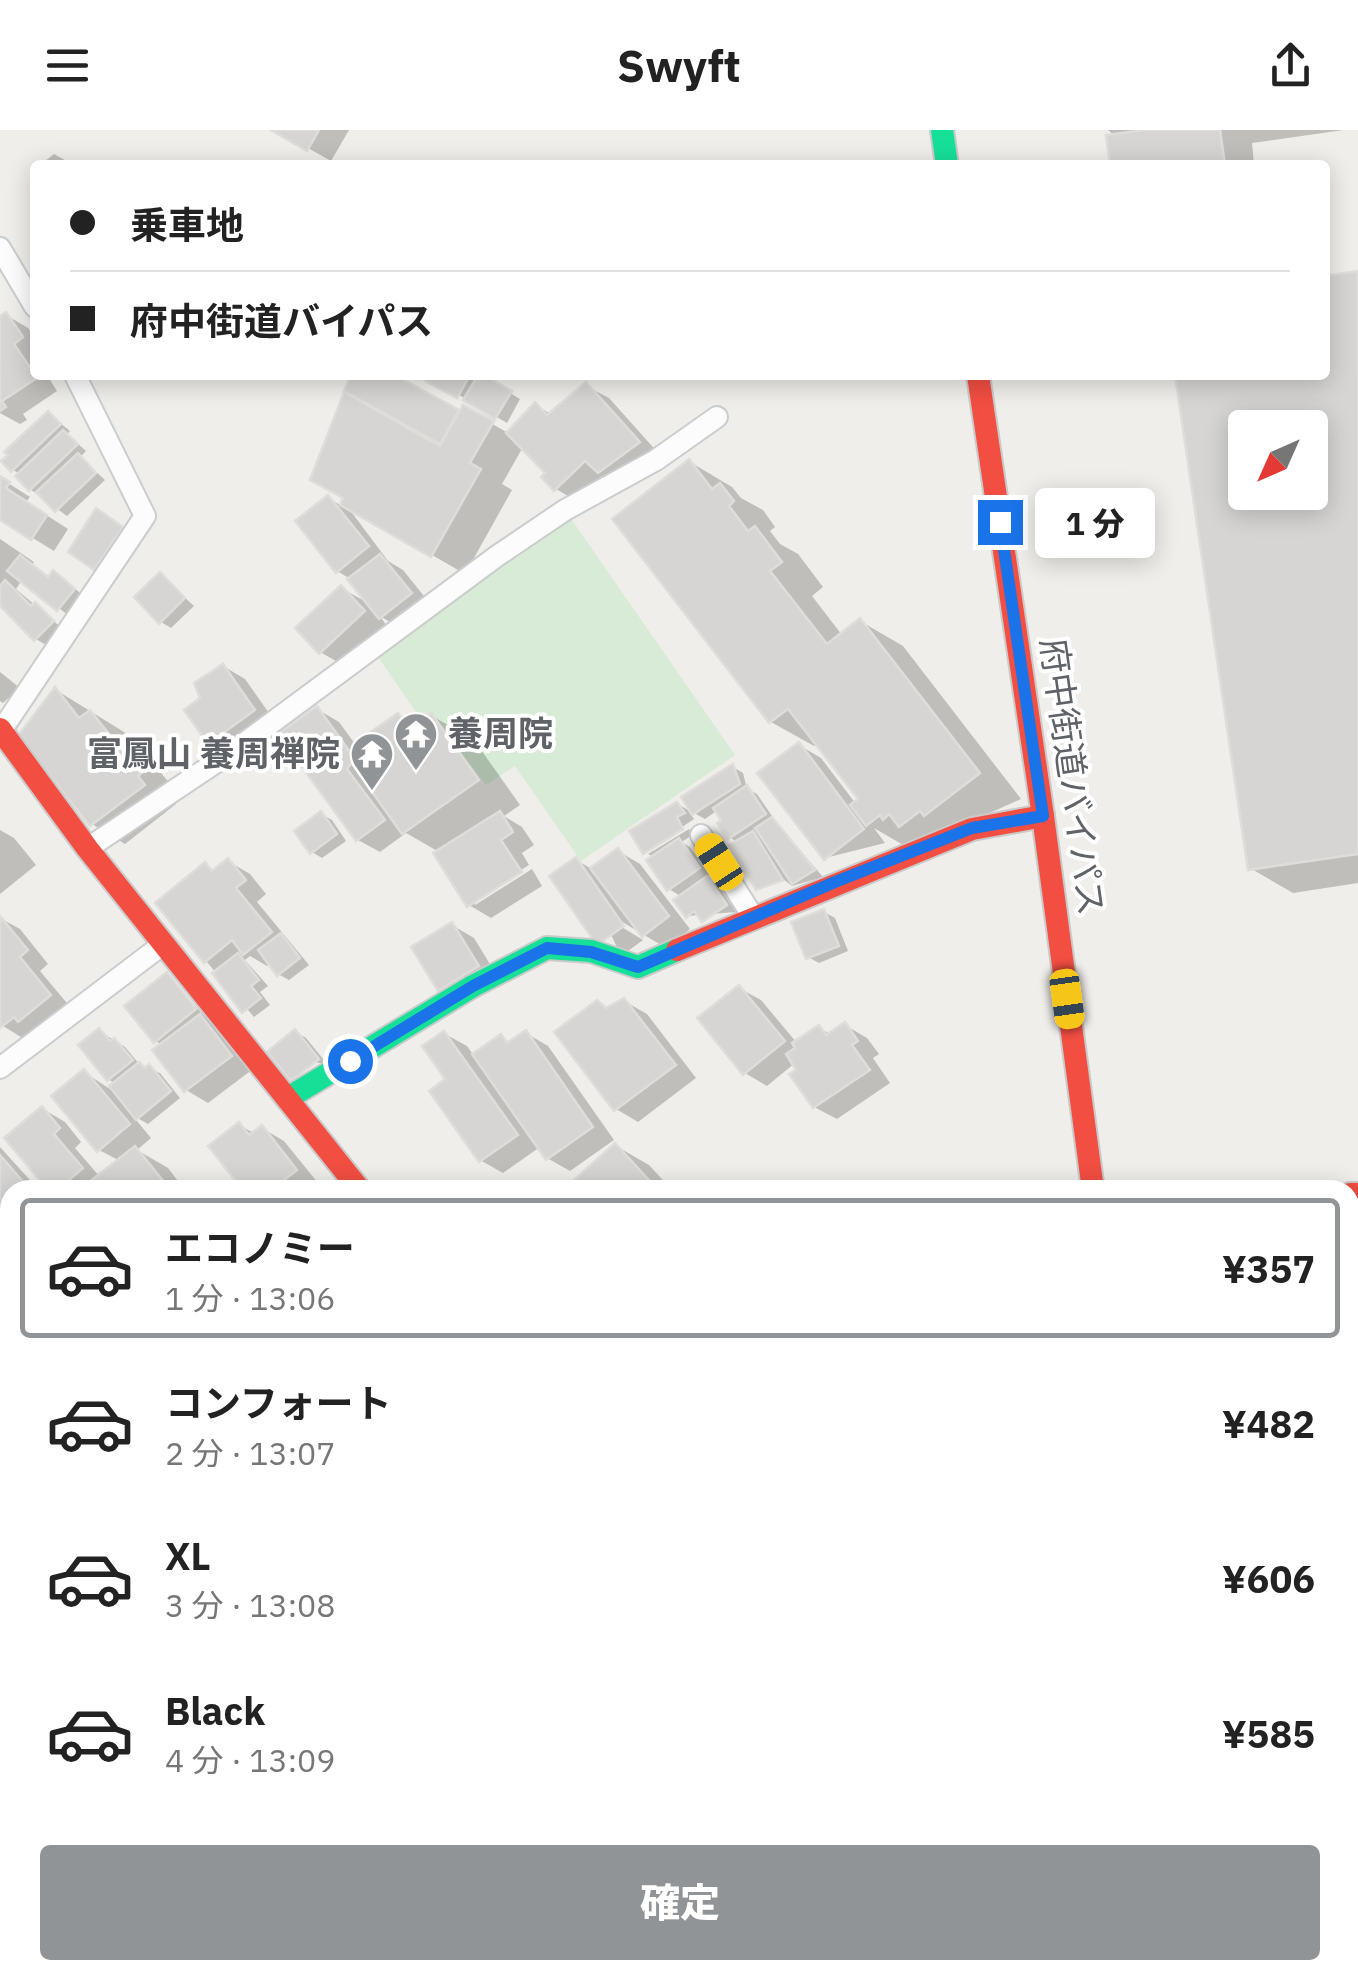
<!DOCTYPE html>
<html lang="ja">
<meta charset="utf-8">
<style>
body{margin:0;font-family:"IBM Plex Sans","Noto Sans JP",sans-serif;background:#f2f2f2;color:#222;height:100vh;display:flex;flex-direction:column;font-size:38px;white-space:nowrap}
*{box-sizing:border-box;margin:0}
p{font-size:32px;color:#767676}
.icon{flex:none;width:55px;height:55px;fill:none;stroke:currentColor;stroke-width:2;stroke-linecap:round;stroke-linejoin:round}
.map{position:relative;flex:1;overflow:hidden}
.side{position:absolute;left:0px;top:1050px;width:1360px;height:800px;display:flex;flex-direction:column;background:#fff;border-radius:30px 30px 0 0;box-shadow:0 5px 25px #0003}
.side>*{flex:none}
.banner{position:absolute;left:30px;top:30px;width:1300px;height:220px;border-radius:10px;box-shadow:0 5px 25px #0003;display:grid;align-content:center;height:220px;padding:0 40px;background:#fff}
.needle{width:65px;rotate:225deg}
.controls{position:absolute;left:1228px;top:280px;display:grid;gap:20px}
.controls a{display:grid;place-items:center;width:100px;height:100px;border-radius:10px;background:#fff;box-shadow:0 5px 25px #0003;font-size:50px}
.end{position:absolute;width:45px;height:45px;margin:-22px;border:12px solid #1a73e8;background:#fff;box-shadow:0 0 0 5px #fff}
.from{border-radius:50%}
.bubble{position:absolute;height:70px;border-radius:10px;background:#fff;box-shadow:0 5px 25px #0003;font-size:32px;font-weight:800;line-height:70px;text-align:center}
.car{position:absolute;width:30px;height:60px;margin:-30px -15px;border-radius:12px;box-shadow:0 0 8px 2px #0007;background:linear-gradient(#f5c518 24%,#345 0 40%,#f5c518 0 76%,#345 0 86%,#f5c518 0)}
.banner b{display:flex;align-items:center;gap:35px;height:95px;font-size:38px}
.banner b+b{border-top:2px solid #e0e0e0}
.banner i{width:25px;height:25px;background:#222}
ul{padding:18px 0 0;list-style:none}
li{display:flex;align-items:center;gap:30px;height:140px;margin:0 20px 15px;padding:0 20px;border:5px solid transparent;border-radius:10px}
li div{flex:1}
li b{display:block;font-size:38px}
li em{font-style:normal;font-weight:800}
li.current{border-color:#919496}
li>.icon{width:90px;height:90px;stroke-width:1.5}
.primary-button{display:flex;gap:20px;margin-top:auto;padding:20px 40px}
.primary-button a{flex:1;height:115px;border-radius:10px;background:#919496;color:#fff;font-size:40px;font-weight:800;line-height:115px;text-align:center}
header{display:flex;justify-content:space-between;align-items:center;height:130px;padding:0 40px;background:#fff;font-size:45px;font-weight:800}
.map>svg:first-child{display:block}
.green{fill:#d8ebd6}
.shadow{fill:#0003;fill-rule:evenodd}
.building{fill:#d6d5d3;stroke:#deddd9;stroke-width:2.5;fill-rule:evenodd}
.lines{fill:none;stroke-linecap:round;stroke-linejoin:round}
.lane-casing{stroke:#cbcccc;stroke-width:24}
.street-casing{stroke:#cbcccc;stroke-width:41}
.fast-casing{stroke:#cacacb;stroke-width:26}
.jam-casing{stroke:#cacacb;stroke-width:26}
.lane{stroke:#fdfcfc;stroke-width:20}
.street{stroke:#fdfcfc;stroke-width:38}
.fast{stroke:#16e098;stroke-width:22}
.jam{stroke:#f24e42;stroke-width:22}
.route{stroke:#1a73e8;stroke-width:12}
.labels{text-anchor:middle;stroke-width:8;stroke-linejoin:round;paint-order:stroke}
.poi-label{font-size:35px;font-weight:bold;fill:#5f6368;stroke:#fff;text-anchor:start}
.street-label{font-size:35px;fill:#5f6368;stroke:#fff}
</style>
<header><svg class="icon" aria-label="menu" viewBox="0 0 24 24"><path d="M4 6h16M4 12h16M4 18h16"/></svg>Swyft<svg class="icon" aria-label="share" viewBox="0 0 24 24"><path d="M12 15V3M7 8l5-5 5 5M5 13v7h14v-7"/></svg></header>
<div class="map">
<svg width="1358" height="1850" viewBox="0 0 1358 1850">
<rect width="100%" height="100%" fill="#efeeea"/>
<polygon class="green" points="567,383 735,625 581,731 515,636 486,655 432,583 420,588 372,518"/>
<g class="shadow">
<polygon points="276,0 349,0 331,31"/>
<polygon points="1108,0 1344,0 1252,13 1254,35 1113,35 1115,6"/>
<polygon points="54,24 74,35 40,35"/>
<path d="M1358,144v609l-65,10 -43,-25 -72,-493h147v-97zM1245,298h65v64h-65z"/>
<polygon points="6,185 28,198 35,208 35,245 47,245 57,261 23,284 27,290 20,294 0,283 0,189"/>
<polygon points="353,245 390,245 461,284 464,278 510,304 536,275 552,285 586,256 609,268 660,325 622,354 606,344 578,372 556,359 544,347 548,343 523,317 502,354 512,360 465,444 347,376 388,431 403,440 432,476 403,500 380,486 386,495 343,535 320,522 341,458 370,474 349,448 337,441 328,368 342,376 441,320 444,314 348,260"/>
<polygon points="425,245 480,245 520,269 507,293"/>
<polygon points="49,284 70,301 67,304 86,321 80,327 105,350 67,386 30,359 20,344 13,340"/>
<polygon points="690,332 732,357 741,368 763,380 775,397 770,401 780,414 798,424 823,457 812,466 842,505 860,491 903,516 1021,669 910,719 874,698 885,713 825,728 799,615 821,628 856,674 861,670 818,613 814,616 771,592"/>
<polygon points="0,348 30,367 26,372 68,399 54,421 0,388"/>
<polygon points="107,388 132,404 106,443 71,421"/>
<polygon points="0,409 34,432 32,435 50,449 64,450 84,466 68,485 22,450 16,459 63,499 46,515 36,509 0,472"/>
<polygon points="160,445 194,476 171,498 161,492"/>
<polygon points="223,536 245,549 276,593 232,625 210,612 203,569"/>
<polygon points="0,542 20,558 3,573 0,571"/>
<polygon points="56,560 124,602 176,660 169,666 176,674 125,714 92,694"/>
<polygon points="317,579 339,592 366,629 399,586 415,596 432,586 474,610 520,675 504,686 522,697 534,715 522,723 529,735 475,769 475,775 532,739 542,756 491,788 469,775 439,722 406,703 380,722 358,710"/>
<polygon points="733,637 743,643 747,659 757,664 776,692 823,747 792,756 730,707 718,680 705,689 694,683"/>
<polygon points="678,674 688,680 694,689 645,722 633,702"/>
<polygon points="321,684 332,690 346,711 322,728 312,722"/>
<polygon points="689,699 692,705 682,712 690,717 709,745 705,748 718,755 736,782 687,786 682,767 669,759 654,727 648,724"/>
<polygon points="0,700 14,708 36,735 0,764"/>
<polygon points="618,721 640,734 690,799 666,818 614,787 612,791 643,810 621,826 576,730 592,739"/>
<polygon points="228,731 250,744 266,764 257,772 309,835 289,850 278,844 271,833 267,836 250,826 245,830 268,856 260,862 270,875 254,887 206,831 205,735 216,741"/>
<polygon points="824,782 835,788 848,821 819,833 808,827"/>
<polygon points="0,788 20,799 48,834 40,841 71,878 24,909 0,894"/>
<polygon points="452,795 474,808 499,849 462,872"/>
<polygon points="167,845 253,939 208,973 186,960 163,915 155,911"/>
<polygon points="739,858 761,870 797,913 820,898 831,905 845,895 867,908 879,924 873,928 890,953 837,989 814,977 795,933 767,956 745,943"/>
<polygon points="624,871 647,884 696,948 638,992 616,979 597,873 608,879"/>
<polygon points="99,901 125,917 140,935 160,943 180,968 148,994 132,985 151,1008 137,1020 168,1038 185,1060 51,1060 43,979 65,992 81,1012 75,1018 100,1047 120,1031 99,1020 84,942 110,959 116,954 108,949"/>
<polygon points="296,902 306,908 328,935 271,922"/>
<polygon points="526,903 548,916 614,1010 570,1041 547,1028 540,1017 503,1043 480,1030 449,950 445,904 467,916 474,926 501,907 511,913"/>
<polygon points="240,995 255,1004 262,998 284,1011 318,1053 309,1060 246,1060"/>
<polygon points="616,1016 649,1035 672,1060 585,1060"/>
<polygon points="0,1017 39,1060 10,1060 10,1109 0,1100"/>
<polygon points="10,1120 10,1225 0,1219 0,1129"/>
<polygon points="1350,1124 1358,1124 1358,1240 1350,1243"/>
<polygon points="0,1234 10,1243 0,1254"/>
<polygon points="0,1314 10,1320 10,1441 0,1430"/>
<polygon points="0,1441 10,1451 10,1484 6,1483 10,1487 10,1613 0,1603"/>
<polygon points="1350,1557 1358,1564 1358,1695 1350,1688"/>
<polygon points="0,1683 10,1693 10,1743 0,1753"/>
<polygon points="10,1794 10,1815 0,1805"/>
<polygon points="0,1832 3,1834 19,1850 0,1850"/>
<polygon points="122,1840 197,1840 214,1850 132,1850"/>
<polygon points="286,1840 378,1840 371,1850 294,1850"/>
<polygon points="470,1840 540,1840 546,1850 475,1850"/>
<polygon points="656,1840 718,1840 723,1850 661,1850"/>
<polygon points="731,1840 803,1840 808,1850 736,1850"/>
<polygon points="907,1843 919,1850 880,1850 880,1847"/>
</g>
<g class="building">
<polygon points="271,0 319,0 307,21"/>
<polygon points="1144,0 1220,0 1225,35 1110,35 1106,5"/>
<path d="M1358,141v583l-110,16 -73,-495h150v-99zM1245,298h65v64h-65z"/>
<polygon points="6,182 23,207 14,214 37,248 2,271 6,277 0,281 0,186"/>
<polygon points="351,245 395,245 459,280 440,314 344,261"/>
<polygon points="428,245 470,245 457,268 425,251"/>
<polygon points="478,245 484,245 512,261 495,289 463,270"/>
<polygon points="586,252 640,312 598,343 585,331 554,361 541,347 545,343 506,303 535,272 547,285"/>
<polygon points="344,262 440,316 463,275 494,291 470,333 481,339 431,427 340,375 343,368 310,350"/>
<polygon points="48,281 61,294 11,342 1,331 8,325 4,322"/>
<polygon points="63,300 78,314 29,361 15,346"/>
<polygon points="78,323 96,343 55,382 36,362"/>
<polygon points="689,329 712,359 720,353 734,371 729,376 748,401 755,396 782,432 770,441 827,514 860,488 980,643 924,686 920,681 899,697 889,684 883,690 880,685 866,696 850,675 858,669 788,579 769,593 612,389"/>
<polygon points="0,346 10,352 6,358 47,385 31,410 0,390"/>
<polygon points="328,365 369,416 336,443 295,391"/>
<polygon points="96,378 123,397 94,440 68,422"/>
<polygon points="380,424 412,463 379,489 347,449"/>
<polygon points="20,425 48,447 53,440 75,459 57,481 7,441"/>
<polygon points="160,442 185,468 159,494 134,467"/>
<polygon points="5,450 31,476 35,472 54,491 34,511 0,476 0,456"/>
<polygon points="341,455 365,481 319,524 295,498"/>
<polygon points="223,534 255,580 208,614 184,580 200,568 194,553"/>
<polygon points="55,557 79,588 90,580 120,618 124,615 144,641 138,646 145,655 90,696 18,606"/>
<polygon points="317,576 355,629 347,639 385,690 356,711 278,604"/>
<polygon points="398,583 409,598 431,583 479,650 402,704 353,635 369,624 359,610"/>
<polygon points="799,612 864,699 824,730 757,643"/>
<polygon points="733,634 740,654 692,685 681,667"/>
<polygon points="747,655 766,684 728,709 717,693 721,690 713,678"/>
<polygon points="677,672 685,683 677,687 683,699 643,724 629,701"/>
<polygon points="321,681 337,704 310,724 294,701"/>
<polygon points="500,681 513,702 501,710 522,742 467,777 433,723"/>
<polygon points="772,687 815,740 792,754 755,698"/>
<polygon points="753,701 783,750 756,760 729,715"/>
<polygon points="679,708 700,738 667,761 646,730"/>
<polygon points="618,718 669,786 642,807 590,738"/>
<polygon points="576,727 624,796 597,815 549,746"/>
<polygon points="228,728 246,750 236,758 272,802 243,825 232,810 204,833 155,773 205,732 212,741"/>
<polygon points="707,746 727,775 702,792 694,781 686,788 673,770"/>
<polygon points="824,779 839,816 806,829 791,792"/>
<polygon points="0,786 28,820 20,827 51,865 18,892 14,887 0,898"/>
<polygon points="452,792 479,836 438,861 411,817"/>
<polygon points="281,803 300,828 277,846 258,820"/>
<polygon points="238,823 259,850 251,856 261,868 242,883 212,843"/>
<polygon points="167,842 196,879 154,913 124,876"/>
<polygon points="739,855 785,911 743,945 697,888"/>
<polygon points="624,868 676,935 614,981 554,902 597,870 606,878"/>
<polygon points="200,884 232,926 184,962 152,920"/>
<polygon points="845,892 858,911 852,915 870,940 813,978 789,944 796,940 786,924 795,918 792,913 819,895 826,905"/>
<polygon points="99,898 110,911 114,908 133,930 107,951 78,915"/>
<polygon points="295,899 319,929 291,951 267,922"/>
<polygon points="526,900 593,997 546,1030 472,924 501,904 507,913"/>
<polygon points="444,901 518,1005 479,1032 429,961 445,949 422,916"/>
<polygon points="139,932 145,938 149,934 171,961 136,990 109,956"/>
<polygon points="84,939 130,994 97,1022 51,966"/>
<polygon points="42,976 60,998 54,1004 83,1038 57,1060 48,1060 4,1008"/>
<polygon points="239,992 249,1005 262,995 297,1040 271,1060 243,1060 208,1016"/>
<polygon points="615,1013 658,1060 581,1060 573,1051"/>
<polygon points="135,1016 164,1052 156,1060 79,1060"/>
<polygon points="0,1025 30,1060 10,1060 10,1104 4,1109 0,1104"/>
<polygon points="10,1117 10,1207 0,1215 0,1125"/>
<polygon points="1358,1121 1358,1207 1350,1215 1350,1122"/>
<polygon points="0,1314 10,1331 10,1372 0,1382"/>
<polygon points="10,1380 10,1444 0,1434 0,1390"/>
<polygon points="0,1443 10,1454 10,1485 0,1475"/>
<polygon points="0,1490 10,1501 10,1542 0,1551"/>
<polygon points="10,1572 10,1616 0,1606 0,1582"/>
<polygon points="1357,1574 1358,1575 1358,1698 1350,1691 1350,1583"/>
<polygon points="118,1840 161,1840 151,1850 128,1850"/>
<polygon points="170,1840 179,1840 188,1849 200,1840 210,1850 160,1850"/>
<polygon points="291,1840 347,1840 337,1850 290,1850 285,1845"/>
<polygon points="467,1840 527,1840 531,1848 472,1850"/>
<polygon points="653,1840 703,1840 708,1850 658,1850"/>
<polygon points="728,1840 789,1840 791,1843 778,1850 733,1850"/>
</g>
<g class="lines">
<g class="lane-casing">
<g id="lane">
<polyline points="0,118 35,177"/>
<polyline points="3,598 145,386 75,245"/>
<polyline points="701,705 752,785"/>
<polyline points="88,718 239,617 497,426 565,380 656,330 717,287"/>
<polyline points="0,938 162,815"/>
</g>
</g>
<g class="street-casing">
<g id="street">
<polyline points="0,1271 10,1287"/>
<polyline points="242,1840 252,1850"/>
<polyline points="820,1840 826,1850"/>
<polyline points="56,1850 65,1840"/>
<polyline points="380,1850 397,1840"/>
</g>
</g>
<g class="fast-casing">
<g id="fast">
<polyline points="942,0 947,35"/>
<polyline points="288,968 473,856 547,818 591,821 638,837 677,820"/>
</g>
</g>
<g class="jam-casing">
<g id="jam">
<polyline points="978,245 1043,686 1093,1060"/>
<polyline points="0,599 87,718 360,1060"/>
<polyline points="677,820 972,699 1043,686"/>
<polyline points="1350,1064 1358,1064"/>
<polyline points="1199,1840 1201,1850"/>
</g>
</g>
<use href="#lane" class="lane"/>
<use href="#street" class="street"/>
<use href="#fast" class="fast"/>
<use href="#jam" class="jam"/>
</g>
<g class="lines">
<polyline class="route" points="350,931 473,856 547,818 591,822 638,837 835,752 972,698 1043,686 1000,392"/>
</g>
<defs>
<g id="temple-pin" transform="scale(2.25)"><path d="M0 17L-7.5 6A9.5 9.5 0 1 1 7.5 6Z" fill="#919496" stroke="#fff"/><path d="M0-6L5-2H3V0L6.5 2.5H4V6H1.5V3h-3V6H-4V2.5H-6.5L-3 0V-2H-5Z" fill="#fff"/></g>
</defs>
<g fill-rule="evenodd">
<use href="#temple-pin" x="416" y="604"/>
<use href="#temple-pin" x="372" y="624"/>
</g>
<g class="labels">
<g class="poi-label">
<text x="448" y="616">養周院</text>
<text x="340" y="636" text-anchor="end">富鳳山 養周禅院</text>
</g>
<g class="street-label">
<text transform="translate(1072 647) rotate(82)" y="12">府中街道バイパス</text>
</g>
</g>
</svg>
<div class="controls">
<a><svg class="needle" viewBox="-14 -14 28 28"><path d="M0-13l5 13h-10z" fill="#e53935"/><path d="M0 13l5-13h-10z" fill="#767676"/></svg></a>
</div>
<i class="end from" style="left:350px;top:931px"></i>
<i class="end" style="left:1000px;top:392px"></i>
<div class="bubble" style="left:1035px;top:358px;width:120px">1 分</div>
<i class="car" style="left:719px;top:732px;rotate:327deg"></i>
<i class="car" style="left:1067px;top:869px;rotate:172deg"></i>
<div class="banner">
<b><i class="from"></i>乗車地</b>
<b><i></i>府中街道バイパス</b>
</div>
<section class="side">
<ul>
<li class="current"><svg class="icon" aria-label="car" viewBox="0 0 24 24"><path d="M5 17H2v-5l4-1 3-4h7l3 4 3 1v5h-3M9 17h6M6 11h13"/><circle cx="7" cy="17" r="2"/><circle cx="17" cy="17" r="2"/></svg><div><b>エコノミー</b><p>1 分 · 13:06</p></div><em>¥357</em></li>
<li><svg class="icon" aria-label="car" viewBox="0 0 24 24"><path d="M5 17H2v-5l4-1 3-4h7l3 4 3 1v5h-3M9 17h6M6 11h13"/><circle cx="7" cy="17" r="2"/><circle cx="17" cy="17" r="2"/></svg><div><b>コンフォート</b><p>2 分 · 13:07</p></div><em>¥482</em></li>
<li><svg class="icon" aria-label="car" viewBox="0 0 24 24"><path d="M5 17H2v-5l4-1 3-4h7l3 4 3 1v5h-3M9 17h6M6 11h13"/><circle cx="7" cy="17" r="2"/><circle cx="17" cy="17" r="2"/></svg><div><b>XL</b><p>3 分 · 13:08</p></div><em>¥606</em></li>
<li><svg class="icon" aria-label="car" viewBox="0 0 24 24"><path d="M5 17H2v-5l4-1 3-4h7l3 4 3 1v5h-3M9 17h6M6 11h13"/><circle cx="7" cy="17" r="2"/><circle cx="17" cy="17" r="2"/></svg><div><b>Black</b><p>4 分 · 13:09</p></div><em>¥585</em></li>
</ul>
<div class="primary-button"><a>確定</a></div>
</section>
</div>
